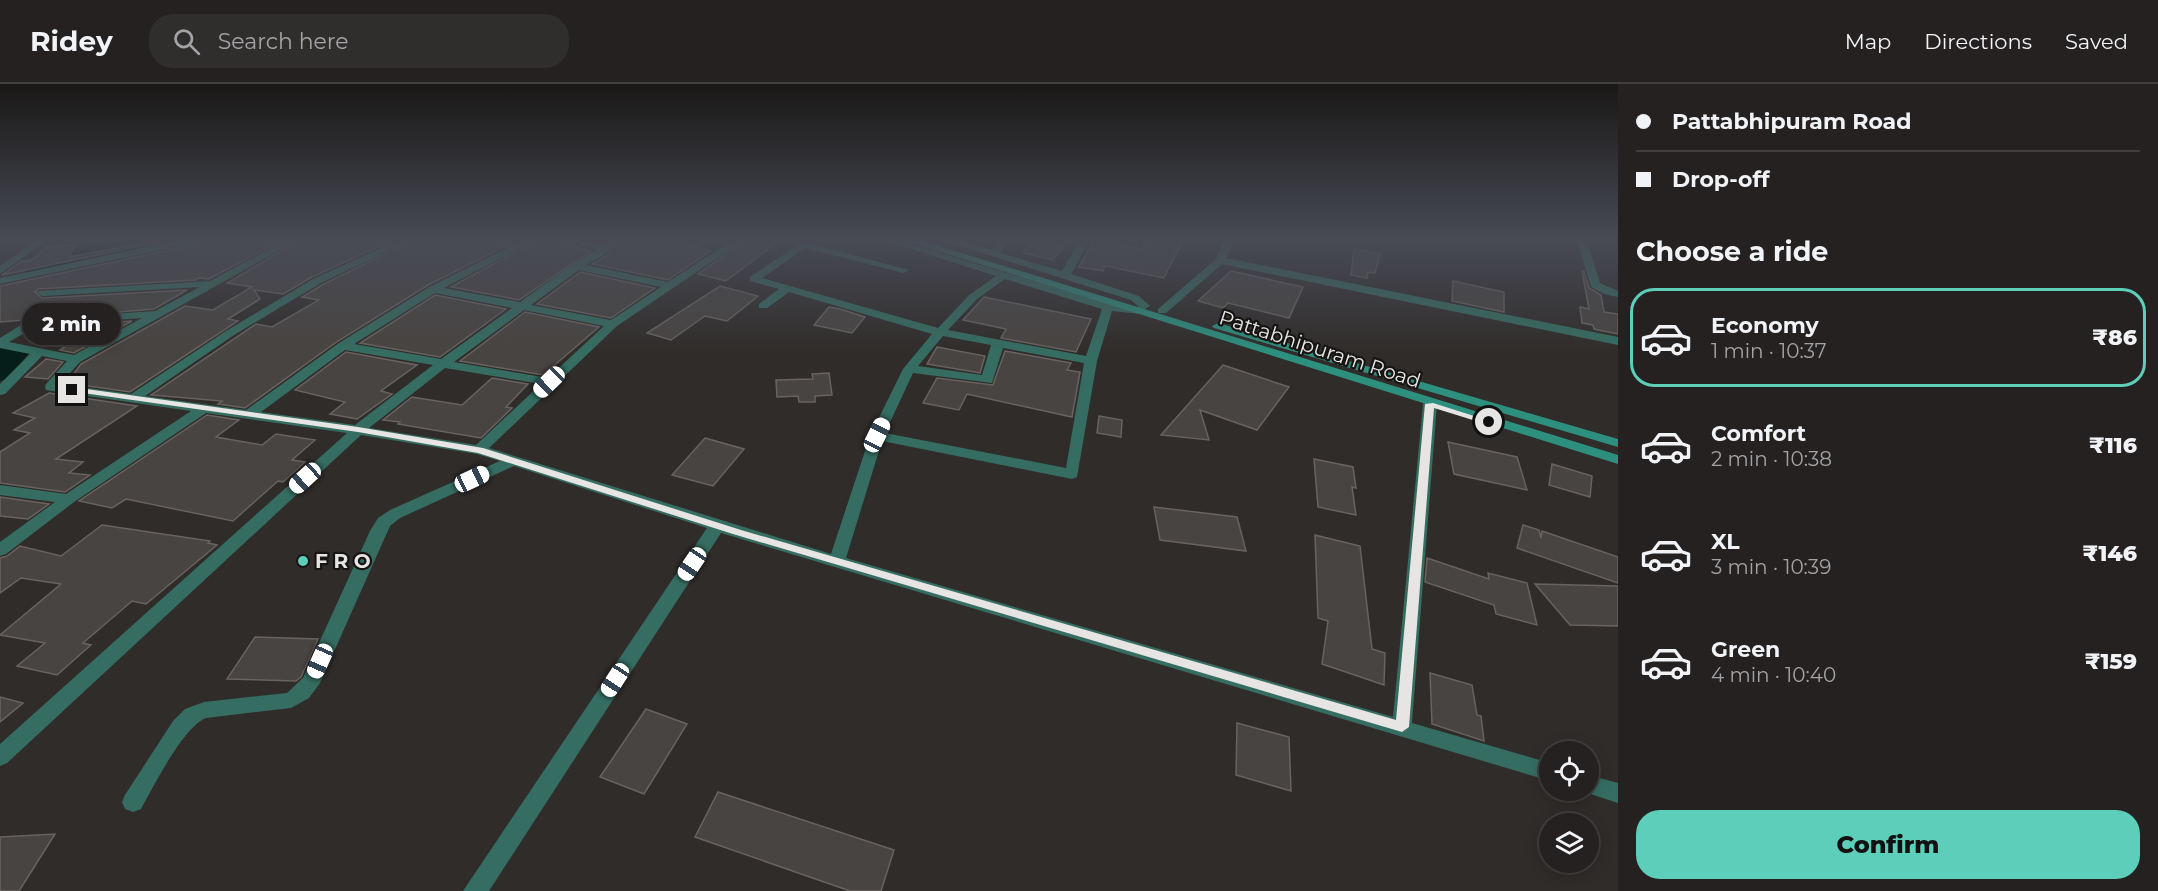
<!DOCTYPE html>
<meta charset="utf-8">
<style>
body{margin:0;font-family:Montserrat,sans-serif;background:#302e2d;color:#f1f3f6;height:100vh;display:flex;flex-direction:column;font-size:22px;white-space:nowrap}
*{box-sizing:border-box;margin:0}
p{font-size:20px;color:#a3a3a5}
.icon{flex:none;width:33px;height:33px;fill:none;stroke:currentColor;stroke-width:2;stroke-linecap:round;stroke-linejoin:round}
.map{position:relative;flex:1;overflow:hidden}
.sheet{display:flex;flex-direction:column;background:#242120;width:540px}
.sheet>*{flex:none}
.banner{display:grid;align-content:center;height:132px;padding:0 18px;background:#242120}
.tools{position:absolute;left:1539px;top:657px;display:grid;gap:12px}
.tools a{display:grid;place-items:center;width:60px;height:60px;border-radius:50%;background:#242120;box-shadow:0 3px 15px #0003,0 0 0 2px #413e3e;font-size:30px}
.end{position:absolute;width:27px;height:27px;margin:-14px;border:8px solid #e7e5e3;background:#111;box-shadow:0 0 0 3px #111}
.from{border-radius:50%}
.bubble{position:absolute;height:42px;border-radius:21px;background:#242120;box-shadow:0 3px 15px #0003,0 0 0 2px #413e3e;font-size:20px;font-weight:800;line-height:42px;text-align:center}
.car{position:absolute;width:18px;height:36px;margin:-18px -9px;border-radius:8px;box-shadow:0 0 4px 2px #0007;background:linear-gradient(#fff 24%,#345 0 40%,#fff 0 76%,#345 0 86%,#fff 0)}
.banner b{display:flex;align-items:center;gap:21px;height:57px;font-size:22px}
.banner b+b{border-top:2px solid #413e3e}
.banner i{width:15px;height:15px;background:#f1f3f6}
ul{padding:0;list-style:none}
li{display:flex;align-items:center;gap:18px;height:99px;margin:0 12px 9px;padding:0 6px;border:3px solid transparent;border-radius:24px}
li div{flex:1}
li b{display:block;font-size:22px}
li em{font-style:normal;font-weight:800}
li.on{border-color:#5dceb9}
li>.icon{width:54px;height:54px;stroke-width:1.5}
h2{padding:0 18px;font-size:27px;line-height:72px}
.primary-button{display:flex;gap:12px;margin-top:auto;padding:12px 18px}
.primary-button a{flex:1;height:69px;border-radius:24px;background:#5dceb9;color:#111;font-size:24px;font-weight:800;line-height:69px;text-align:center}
header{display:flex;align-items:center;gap:36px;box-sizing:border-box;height:84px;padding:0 30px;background:#242120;border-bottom:2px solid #413e3e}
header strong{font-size:28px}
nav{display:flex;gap:33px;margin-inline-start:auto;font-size:21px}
.search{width:420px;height:54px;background:#302e2d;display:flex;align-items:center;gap:15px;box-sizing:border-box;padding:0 21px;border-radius:24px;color:#a3a3a5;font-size:22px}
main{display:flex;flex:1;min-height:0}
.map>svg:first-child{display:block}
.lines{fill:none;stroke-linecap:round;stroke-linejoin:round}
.river{fill:#061e1a;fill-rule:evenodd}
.building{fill:#484441;stroke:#686360;stroke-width:1.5}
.street{fill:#356d62;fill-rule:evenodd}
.secondary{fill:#2d907f;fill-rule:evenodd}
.route{fill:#e7e5e3}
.poi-dot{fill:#5dceb9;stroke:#171514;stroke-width:2}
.labels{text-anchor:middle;stroke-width:4.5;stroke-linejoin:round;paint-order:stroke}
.street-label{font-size:20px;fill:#e7e5e3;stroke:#171514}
.poi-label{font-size:20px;font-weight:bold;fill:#e7e5e3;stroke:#171514;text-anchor:start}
</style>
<header>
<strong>Ridey</strong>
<div class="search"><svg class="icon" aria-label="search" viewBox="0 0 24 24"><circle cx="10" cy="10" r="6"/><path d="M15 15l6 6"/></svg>Search here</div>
<nav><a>Map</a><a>Directions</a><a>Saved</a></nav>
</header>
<main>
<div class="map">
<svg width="1618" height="807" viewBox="0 0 1618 807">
<rect width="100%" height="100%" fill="#302c2a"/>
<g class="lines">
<g class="river">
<polygon points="114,156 161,156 158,161 89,174 34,191 26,189 22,184 26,179 77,163"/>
<polygon points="0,259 24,264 28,270 10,294 0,297"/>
</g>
</g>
<g class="building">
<polygon points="159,156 170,156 2,191 22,177 29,177 39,171 43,164 76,160 69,173"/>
<polygon points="200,156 282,156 209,195 198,194 196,196 38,205 35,208 42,214 187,206 154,225 0,238 0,202 193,161"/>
<polygon points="300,156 393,156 312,193 283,210 254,206 260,215 228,235 238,237 130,308 67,299 81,280 185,222 213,226 252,203 227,199"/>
<polygon points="413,156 432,159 439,156 518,156 428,201 338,257 245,324 218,320 222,317 151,311 256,240 272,243 319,216 302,213 322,201"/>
<polygon points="537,156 563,156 566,160 591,167 519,216 451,203"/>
<polygon points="590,156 670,156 711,167 668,196 592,180 611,169 612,163"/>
<polygon points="746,156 780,156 726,197 698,190"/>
<polygon points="1036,156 1039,156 1065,162 1052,176 1023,169"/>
<polygon points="1147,156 1183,156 1164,194 1105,182 1103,187 1079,183 1093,157 1142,165"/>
<polygon points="1354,165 1380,170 1375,189 1368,188 1367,194 1351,191"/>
<polygon points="1231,187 1303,203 1289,234 1228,219 1223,224 1198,217"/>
<polygon points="1582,187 1584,187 1589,204 1601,211 1604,228 1618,230 1618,250 1594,245 1593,241 1582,239 1580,223 1589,225"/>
<polygon points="580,188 655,204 611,234 537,220"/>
<polygon points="1453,197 1504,208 1504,228 1452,217"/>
<polygon points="720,202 758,212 727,237 705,232 671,256 647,249"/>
<polygon points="435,211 506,225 440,273 360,259"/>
<polygon points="984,213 1091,235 1076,268 1001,254 1006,245 963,236"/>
<polygon points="829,223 840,225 865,233 852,249 814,241"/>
<polygon points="525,228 599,243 543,291 460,277"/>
<polygon points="132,237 74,269 60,266 77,255 40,256 57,242"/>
<polygon points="937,263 985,272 980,289 927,280"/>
<polygon points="1005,267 1071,279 1067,286 1080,288 1072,333 967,310 959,326 923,319 937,294 993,301"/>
<polygon points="346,268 417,281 381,307 392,310 357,335 330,330 345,318 295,306"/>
<polygon points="46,275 63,278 48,295 25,293"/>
<polygon points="1223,281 1289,303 1257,346 1200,326 1209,356 1161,351"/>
<polygon points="829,289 832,311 815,312 815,318 799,318 798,312 777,313 776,296 813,295 812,290"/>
<polygon points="492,294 528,300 506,323 512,324 481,354 398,340 400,338 383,336 412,313 462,321"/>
<polygon points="49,309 137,322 56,375 83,378 69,389 90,391 65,408 0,399 0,368 30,349 14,346 35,334 13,329"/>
<polygon points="207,331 239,336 216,353 262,361 276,350 315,356 292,376 305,378 283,398 278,397 233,437 126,415 112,424 79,417"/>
<polygon points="1099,332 1122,336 1121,353 1097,349"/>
<polygon points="705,354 744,365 713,402 672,391"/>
<polygon points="1448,358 1517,373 1527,406 1454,390"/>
<polygon points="1314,375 1353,383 1356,404 1352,403 1356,431 1318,423"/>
<polygon points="1552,380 1592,392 1590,413 1549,401"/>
<polygon points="0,413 49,420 28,435 0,432"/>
<polygon points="1154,423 1237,433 1246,467 1160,456"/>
<polygon points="102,441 210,457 208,459 217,461 146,520 132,517 83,559 91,561 57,591 17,582 45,559 0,551 61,500 21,494 0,509 0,474 7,472 20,462 61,472"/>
<polygon points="1523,441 1539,446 1541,454 1542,447 1618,473 1618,499 1517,464"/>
<polygon points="1315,451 1360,462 1372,565 1385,569 1384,601 1322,580 1328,537 1318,534"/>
<polygon points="1427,474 1489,495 1488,489 1527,499 1537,541 1496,530 1494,521 1425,498"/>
<polygon points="1535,500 1618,502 1618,542 1570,541"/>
<polygon points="255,553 318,555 301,593 296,597 227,595"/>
<polygon points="1430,589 1472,601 1477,631 1481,632 1484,657 1432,640"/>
<polygon points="0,613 23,619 0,638"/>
<polygon points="646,625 687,640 644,710 600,693"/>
<polygon points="1237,639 1289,653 1291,707 1236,691"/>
<polygon points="718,708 894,766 881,807 850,807 695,753"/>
<polygon points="55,750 19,807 0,807 0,753"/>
</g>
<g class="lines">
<g class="street">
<polygon points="36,156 47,156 0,190 0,182"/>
<polygon points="180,156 198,156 193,159 0,200 0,194"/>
<path d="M286,156h12l-218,122 -20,22 71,10 95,-63 87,-52 85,-39h13l-90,43 -87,52 -89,61 101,14 93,-67 90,-56 94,-47h12l-91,48 76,14 53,-38 24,-14 -30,-8 -2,-2h16l29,7v4l-24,14 82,17 65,-42h11l-127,86 -128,122 342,106 39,-118 33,-67 29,-35 -143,-42 -22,16h-8v-4l20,-15 -29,-8v-4l55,-37h11l-4,4 97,26 -5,3 -99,-25 -43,30 176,50 31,-33 27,-19 -113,-36h15l211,64 30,3 -8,-7 -190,-60h15l36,10 7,-10h10l-9,13 62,18 18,-31h10l-19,34 68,22 11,10 -5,3v4l-4,1 -29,-3 -15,50 -20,116 -5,2 -190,-38 -36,117 547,159 30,-313 2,-3h10l2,3 -25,319 138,40v18l-829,-248 -232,358h-26l244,-363 -193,-62 -114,52 -10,8 -70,157 -11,15 -18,10 -85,10c-23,9 -52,68 -65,91l-8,3 -8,-3 -3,-7 3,-7 48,-74 12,-12 19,-7 83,-9 16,-15 67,-147 8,-13 12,-8 110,-49 -23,-7 -116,-19 -354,328 -7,3v-22l347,-311 -141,-20 -132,89 -68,52 -6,2v-14l55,-40 -55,-7v-10l66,9 125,-83 -145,-21 -1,-3 1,-3 21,-23 -25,-5 -37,38 -5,1v-11l30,-30 -30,-6v-10l24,-15 13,-4 118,-8 45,-24 -158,9 -5,-3 1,-2 172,-10zM579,186l82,17 -50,33 -80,-15zM1005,195l97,30 -16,47 -138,-26 29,-31zM435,209l77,15 -71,51 -87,-15zM524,226l80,16 -56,52 -94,-16zM142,234l-68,37 -65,-13 29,-17zM943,252l48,9 -9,30 -64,-9zM1003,264l81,15 -18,105 -181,-35 28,-60 79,10zM345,266l88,15 -78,60 -94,-13zM445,284l96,16 -65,61 -107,-17z"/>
<polygon points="1224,156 1234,156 1226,174 1618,253 1618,261 1222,180 1166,229 1158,229 1158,225 1216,175"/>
<polygon points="1577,156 1587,156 1600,199 1618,207 1618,213 1604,210 1591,203"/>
<polygon points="1588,691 1618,699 1618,719 1581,707 1588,706"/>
</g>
<g class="secondary">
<polygon points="903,156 918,156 1001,181 1618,371 1618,380"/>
<polygon points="1218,239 1618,355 1618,363 1214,244 1212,242"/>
</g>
</g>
<linearGradient id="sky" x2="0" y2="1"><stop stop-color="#1a1817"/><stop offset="0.58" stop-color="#484b55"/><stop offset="1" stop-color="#484b55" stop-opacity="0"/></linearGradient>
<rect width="1618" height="269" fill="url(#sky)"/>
<polygon class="route" points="72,303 358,343 483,364 741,446 1396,636 1425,320 1433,319 1493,338 1489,341 1434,324 1409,643 1402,648 733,450 478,369 358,348 69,307 69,304"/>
<circle class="poi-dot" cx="303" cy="477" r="6"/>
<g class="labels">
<g class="street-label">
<text transform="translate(1320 265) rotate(18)" y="7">Pattabhipuram Road</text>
</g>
<g class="poi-label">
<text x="315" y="484">F R O</text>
</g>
</g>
</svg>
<div class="tools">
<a><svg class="icon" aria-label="locate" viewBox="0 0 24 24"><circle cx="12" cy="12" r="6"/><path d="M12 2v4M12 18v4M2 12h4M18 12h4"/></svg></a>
<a><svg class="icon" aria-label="layers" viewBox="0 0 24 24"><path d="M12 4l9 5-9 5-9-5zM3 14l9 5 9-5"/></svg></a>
</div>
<i class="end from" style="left:1489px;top:338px"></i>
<i class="end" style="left:72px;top:306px"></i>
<div class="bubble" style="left:22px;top:219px;width:99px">2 min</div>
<i class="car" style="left:549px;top:298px;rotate:226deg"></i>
<i class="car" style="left:877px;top:351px;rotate:26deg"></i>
<i class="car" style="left:305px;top:394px;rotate:228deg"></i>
<i class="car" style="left:472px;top:395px;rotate:65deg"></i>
<i class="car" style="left:692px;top:480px;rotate:214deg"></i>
<i class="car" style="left:320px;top:577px;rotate:204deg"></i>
<i class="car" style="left:615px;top:596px;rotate:213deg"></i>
</div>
<section class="sheet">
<div class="banner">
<b><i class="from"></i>Pattabhipuram Road</b>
<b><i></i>Drop-off</b>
</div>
<h2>Choose a ride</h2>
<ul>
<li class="on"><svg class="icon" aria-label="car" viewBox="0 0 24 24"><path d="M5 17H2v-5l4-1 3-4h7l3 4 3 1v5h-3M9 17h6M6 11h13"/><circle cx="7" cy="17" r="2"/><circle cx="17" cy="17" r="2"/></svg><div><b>Economy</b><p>1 min · 10:37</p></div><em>₹86</em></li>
<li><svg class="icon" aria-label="car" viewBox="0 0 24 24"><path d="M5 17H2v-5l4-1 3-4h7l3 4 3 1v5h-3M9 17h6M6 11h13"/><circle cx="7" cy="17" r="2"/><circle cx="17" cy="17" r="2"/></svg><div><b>Comfort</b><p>2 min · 10:38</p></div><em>₹116</em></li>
<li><svg class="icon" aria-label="car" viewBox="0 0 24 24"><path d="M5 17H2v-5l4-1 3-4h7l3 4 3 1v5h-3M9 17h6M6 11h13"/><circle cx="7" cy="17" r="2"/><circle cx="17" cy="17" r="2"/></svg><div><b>XL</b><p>3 min · 10:39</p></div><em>₹146</em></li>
<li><svg class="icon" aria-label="car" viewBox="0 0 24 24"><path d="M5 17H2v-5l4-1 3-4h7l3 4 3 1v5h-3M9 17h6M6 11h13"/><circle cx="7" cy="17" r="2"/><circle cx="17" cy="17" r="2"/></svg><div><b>Green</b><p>4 min · 10:40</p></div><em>₹159</em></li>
</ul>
<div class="primary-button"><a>Confirm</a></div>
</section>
</main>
